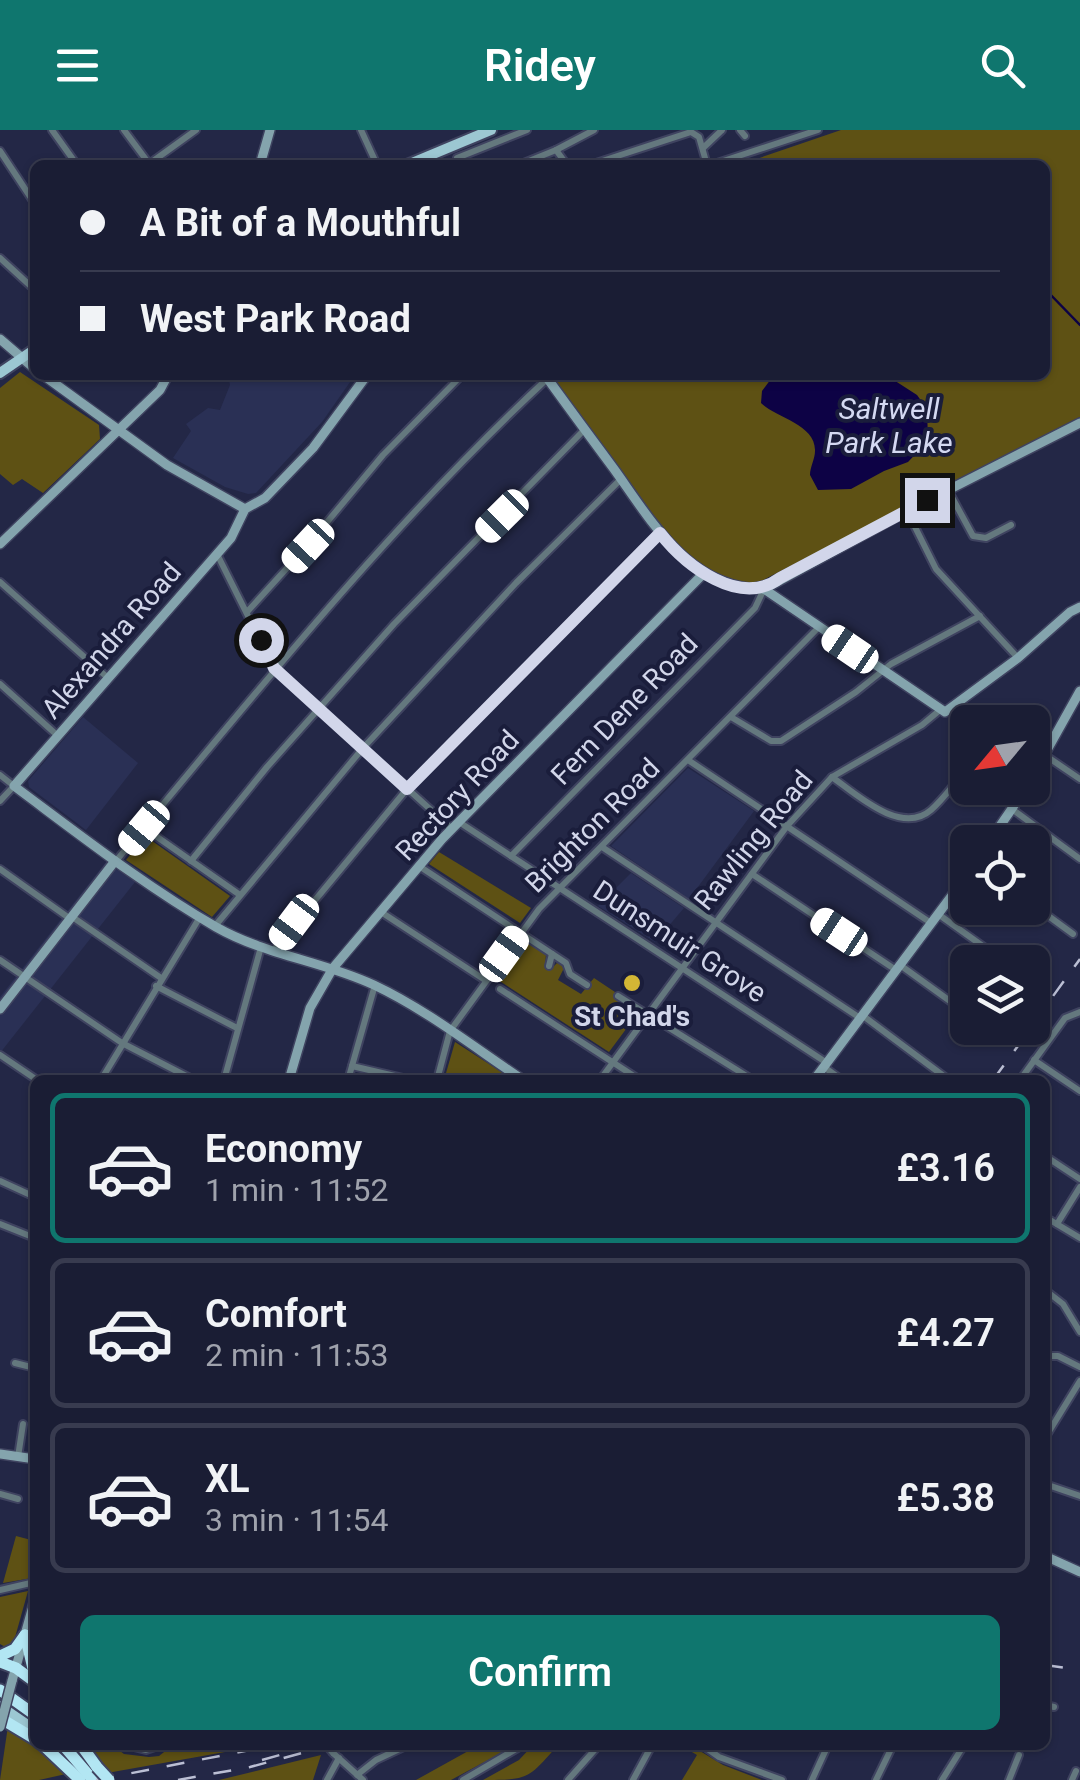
<!DOCTYPE html>
<meta charset="utf-8">
<style>
body{margin:0;font-family:Roboto,sans-serif;background:#23263c;color:#f1f3f6;height:100vh;display:flex;flex-direction:column;font-size:38px;white-space:nowrap}
*{box-sizing:border-box;margin:0}
p{font-size:32px;color:#9fa2ac}
.icon{flex:none;width:55px;height:55px;fill:none;stroke:currentColor;stroke-width:2;stroke-linecap:round;stroke-linejoin:round}
.map{position:relative;flex:1;overflow:hidden}
.panel{position:absolute;left:30px;top:945px;width:1020px;height:675px;display:flex;flex-direction:column;background:#1a1d34;border-radius:15px;box-shadow:0 2px 8px #0004,0 0 0 2px #383b4f}
.panel>*{flex:none}
.hud{position:absolute;left:30px;top:30px;width:1020px;height:220px;border-radius:15px;box-shadow:0 2px 8px #0004,0 0 0 2px #383b4f;display:grid;align-content:center;height:220px;padding:0 50px;background:#1a1d34}
.needle{width:65px;rotate:241deg}
.buttons{position:absolute;left:950px;top:575px;display:grid;gap:20px}
.buttons a{display:grid;place-items:center;width:100px;height:100px;border-radius:15px;background:#1a1d34;box-shadow:0 2px 8px #0004,0 0 0 2px #383b4f;font-size:50px}
.end{position:absolute;width:45px;height:45px;margin:-22px;border:12px solid #d2d6ea;background:#111;box-shadow:0 0 0 5px #111}
.from{border-radius:50%}
.car{position:absolute;width:30px;height:60px;margin:-30px -15px;border-radius:12px;box-shadow:0 0 8px 2px #0007;background:linear-gradient(#fff 24%,#345 0 40%,#fff 0 76%,#345 0 86%,#fff 0)}
.hud b{display:flex;align-items:center;gap:35px;height:95px;font-size:38px}
.hud b+b{border-top:2px solid #383b4f}
.hud i{width:25px;height:25px;background:#f1f3f6}
ul{padding:18px 0 0;list-style:none}
li{display:flex;align-items:center;gap:30px;height:150px;margin:0 20px 15px;padding:0 30px;border:5px solid #383b4f;border-radius:15px}
li div{flex:1}
li b{display:block;font-size:38px}
li em{font-style:normal;font-weight:600}
li.active{border-color:#0f766e}
li>.icon{width:90px;height:90px;stroke-width:1.5}
.cta{display:flex;gap:20px;margin-top:auto;padding:20px 50px}
.cta a{flex:1;height:115px;border-radius:15px;background:#0f766e;color:#fff;font-size:40px;font-weight:600;line-height:115px;text-align:center}
header{display:flex;justify-content:space-between;align-items:center;height:130px;padding:0 50px;background:#0f766e;color:#fff;font-size:45px;font-weight:600}
.map>svg:first-child{display:block}
.built{fill:#2a3055}
.green{fill:#5e5114}
.water{fill:#0d0245}
.lines{fill:none;stroke-linecap:round;stroke-linejoin:round}
.stream{stroke:#0d0245;stroke-width:2.5}
.street-casing{stroke:#3f4360;stroke-width:10}
.secondary-casing{stroke:#3f4360;stroke-width:12}
.primary-casing{stroke:#3f4360;stroke-width:14}
.highway-casing{stroke:#3f4360;stroke-width:15}
.street{stroke:#64787e;stroke-width:6}
.secondary{stroke:#84a4ad;stroke-width:9}
.primary{stroke:#9cc7d2;stroke-width:10}
.highway{stroke:#b2e6f3;stroke-width:11}
.rail{stroke:#bbbfd4;stroke-width:2.5;stroke-dasharray:18 18;stroke-linecap:butt}
.street-bridge-casing{stroke:#3f4360;stroke-width:10;stroke-linecap:butt}
.secondary-bridge-casing{stroke:#3f4360;stroke-width:12;stroke-linecap:butt}
.highway-bridge-casing{stroke:#3f4360;stroke-width:15;stroke-linecap:butt}
.street-bridge{stroke:#64787e;stroke-width:6}
.secondary-bridge{stroke:#84a4ad;stroke-width:9}
.highway-bridge{stroke:#b2e6f3;stroke-width:11}
.route{stroke:#d2d6ea;stroke-width:12}
.poi-dot{fill:#d3b635;stroke:#1a1d3b;stroke-width:4}
.labels{text-anchor:middle;stroke-width:8;stroke-linejoin:round;paint-order:stroke}
.street-label{font-size:28px;fill:#d2d6ea;stroke:#1a1d3b}
.poi-label{font-size:28px;font-weight:bold;fill:#d2d6ea;stroke:#1a1d3b}
.water-label{font-size:30px;font-style:italic;fill:#d4d9f2;stroke:#1a1d3b}
</style>
<header><svg class="icon" aria-label="menu" viewBox="0 0 24 24"><path d="M4 6h16M4 12h16M4 18h16"/></svg>Ridey<svg class="icon" aria-label="search" viewBox="0 0 24 24"><circle cx="10" cy="10" r="6"/><path d="M15 15l6 6"/></svg></header>
<div class="map">
<svg width="1080" height="1650" viewBox="0 0 1080 1650">
<rect width="100%" height="100%" fill="#232746"/>
<g class="built">
<polygon points="228,245 355,245 322,292 256,363 248,364 225,357 173,328 191,301 186,294 208,278 220,280 230,255"/>
<polygon points="83,587 138,633 86,700 29,657 28,651"/>
<polygon points="688,638 754,681 689,769 611,716"/>
<polygon points="106,732 135,752 0,923 0,867"/>
<polygon points="631,743 684,778 655,812 598,776"/>
</g>
<g class="green">
<path d="M841,0h239v287l-317,163c-37,11 -71,-19 -95,-44l-117,-161h494v-210h-306z"/>
<polygon points="20,242 99,295 100,309 43,363 22,349 13,355 0,344 0,258"/>
<polygon points="145,706 230,766 212,787 126,730"/>
<polygon points="439,722 531,778 520,793 429,734"/>
<polygon points="523,809 546,824 545,838 551,839 557,833 565,836 558,850 581,864 594,848 615,862 614,865 620,870 616,879 624,885 630,878 638,883 609,922 495,848"/>
<polygon points="455,912 514,950 444,950"/>
<polygon points="16,1406 35,1411 35,1442 32,1448 3,1453"/>
<polygon points="28,1461 14,1511 7,1518 0,1514 0,1467"/>
<polygon points="8,1596 38,1615 66,1644 39,1650 0,1650"/>
<polygon points="87,1615 112,1615 124,1624 149,1627 159,1626 173,1615 265,1615 107,1643"/>
<polygon points="479,1615 516,1615 451,1650 416,1650"/>
<path d="M533,1615h25c-30,34 -29,35 -75,35l36,-20z"/>
<polygon points="680,1615 690,1615 723,1635 762,1650 682,1650 697,1625"/>
<polygon points="321,1625 313,1650 219,1650"/>
</g>
<path class="water" d="M774,245h112l31,20 10,14 1,32 -20,21 -24,9 -33,18 -33,1 -8,-15c0,-8 5,-16 5,-24 1,-27 -39,-33 -54,-48l1,-12z"/>
<g class="lines">
<polyline class="stream" points="1045,159 1080,195"/>
<g class="street-casing">
<g id="street">
<polyline points="52,0 77,35"/>
<polyline points="124,0 150,35"/>
<polyline points="361,0 377,35"/>
<polyline points="740,0 745,6"/>
<polyline points="703,18 722,0"/>
<polyline points="556,20 594,0"/>
<polyline points="0,21 35,74"/>
<polyline points="457,28 527,0"/>
<polyline points="149,34 196,0"/>
<polyline points="519,35 556,20 567,35"/>
<polyline points="590,35 691,2 699,7 707,35"/>
<polyline points="711,35 818,0"/>
<polyline points="0,128 35,160"/>
<polyline points="948,360 973,406 986,408 1011,395"/>
<polyline points="907,381 936,439 1018,528"/>
<polyline points="217,424 274,538 452,699"/>
<polyline points="0,452 108,548"/>
<polyline points="247,482 308,415 383,325 462,245"/>
<polyline points="0,554 58,606"/>
<polyline points="953,579 968,601"/>
<polyline points="731,587 771,611 781,611 856,562 891,534 980,486"/>
<polyline points="1046,626 1080,649"/>
<polyline points="688,630 931,793"/>
<polyline points="0,645 14,656 0,671"/>
<path d="M832,647c24,17 69,59 99,33 13,-11 25,-29 37,-42"/>
<polyline points="1012,679 1080,729"/>
<polyline points="459,692 827,933"/>
<polyline points="150,702 240,765"/>
<polyline points="602,717 860,888"/>
<polyline points="511,726 755,478 764,459"/>
<path d="M116,731c138,-166 273,-335 432,-483"/>
<polyline points="191,731 267,637 394,494 585,299"/>
<polyline points="419,736 566,833 570,844 587,855"/>
<polyline points="0,739 69,788"/>
<polyline points="752,744 896,840"/>
<polyline points="1032,774 1073,804"/>
<polyline points="381,782 485,850"/>
<polyline points="938,784 1005,832"/>
<polyline points="71,786 161,848"/>
<polyline points="215,796 363,618 516,453 621,349"/>
<polyline points="273,821 407,659 660,403"/>
<polyline points="0,830 122,913 194,950"/>
<polyline points="900,835 968,884"/>
<polyline points="549,836 552,824"/>
<polyline points="1032,852 1035,854"/>
<polyline points="156,856 237,898"/>
<polyline points="500,859 640,950"/>
<polyline points="618,866 753,950"/>
<polyline points="862,885 949,950"/>
<polyline points="986,898 1002,909"/>
<polyline points="0,925 37,950"/>
<polyline points="1034,930 1080,961"/>
<polyline points="352,936 412,950"/>
<polyline points="824,937 842,950"/>
<polyline points="101,950 200,787"/>
<polyline points="224,950 261,817"/>
<polyline points="348,950 375,855"/>
<polyline points="437,950 450,901 539,779 818,498"/>
<polyline points="600,950 787,696 832,647 922,595 940,580"/>
<polyline points="1020,950 1065,888 1080,882"/>
<polyline points="1045,1026 1080,1049"/>
<polyline points="0,1051 35,1067"/>
<polyline points="1045,1087 1080,1108"/>
<polyline points="0,1094 35,1108"/>
<polyline points="1057,1094 1080,1057"/>
<polyline points="1045,1160 1063,1174 1080,1202"/>
<polyline points="1045,1226 1058,1226 1080,1237"/>
<polyline points="15,1233 35,1238"/>
<polyline points="1045,1308 1080,1251"/>
<polyline points="18,1327 23,1294"/>
<polyline points="1045,1354 1080,1366"/>
<polyline points="0,1364 18,1369"/>
<polyline points="0,1460 35,1452"/>
<polyline points="1045,1575 1054,1577"/>
<polyline points="126,1615 146,1620 161,1615"/>
<polyline points="702,1615 719,1627 782,1650"/>
<polyline points="333,1623 363,1650"/>
<polyline points="357,1645 376,1630 408,1615"/>
<polyline points="327,1650 339,1628"/>
<polyline points="463,1650 523,1615"/>
<polyline points="568,1650 599,1615"/>
<polyline points="633,1650 652,1615"/>
<polyline points="812,1650 828,1615"/>
<polyline points="876,1650 893,1615"/>
<polyline points="942,1650 964,1615"/>
<polyline points="1009,1650 1019,1625"/>
<polyline points="1072,1650 1076,1641"/>
</g>
</g>
<g class="secondary-casing">
<g id="secondary">
<polyline points="260,35 270,0"/>
<polyline points="0,209 35,239"/>
<polyline points="43,245 167,335 245,379"/>
<path d="M367,245l-54,73 -48,50 -20,11 -14,29 -217,248c66,49 131,100 202,141 49,28 107,34 158,58 53,25 101,63 149,95"/>
<path d="M545,245c23,32 46,63 69,94 38,53 76,121 150,120"/>
<polyline points="0,414 160,260 168,245"/>
<polyline points="764,459 945,582 1018,528 1070,482 1080,477"/>
<polyline points="764,459 907,381 1080,293"/>
<polyline points="1032,647 1080,561"/>
<polyline points="989,712 1026,658"/>
<polyline points="0,879 115,731"/>
<polyline points="289,950 310,878 333,838 442,709 704,443"/>
<polyline points="814,950 968,744"/>
<polyline points="0,1324 35,1329"/>
<polyline points="1045,1426 1080,1442"/>
<polyline points="12,1551 35,1469"/>
</g>
</g>
<g class="primary-casing">
<g id="primary">
<polyline points="407,35 491,0"/>
<polyline points="0,243 35,219"/>
<polyline points="0,1576 35,1600"/>
</g>
</g>
<g class="highway-casing">
<g id="highway">
<polyline points="25,1505 35,1547"/>
<polyline points="0,1526 15,1519 25,1505"/>
<polyline points="0,1532 16,1538 35,1552"/>
<polyline points="0,1560 35,1585"/>
<polyline points="0,1588 35,1609"/>
<polyline points="43,1615 80,1650"/>
<polyline points="63,1615 93,1650"/>
<polyline points="81,1615 97,1637"/>
</g>
</g>
<use href="#street" class="street"/>
<use href="#secondary" class="secondary"/>
<use href="#primary" class="primary"/>
<use href="#highway" class="highway"/>
<g class="rail">
<polyline points="1032,895 1080,829"/>
<polyline points="993,950 1031,898"/>
<polyline points="1045,1535 1080,1540"/>
<polyline points="262,1630 315,1615"/>
<polyline points="96,1650 276,1615"/>
<polyline points="178,1650 250,1637 332,1615"/>
</g>
<g class="street-bridge-casing">
<polyline id="street-bridge" points="326,1615 333,1623"/>
</g>
<g class="secondary-bridge-casing">
<polyline id="secondary-bridge" points="0,1597 12,1551"/>
</g>
<g class="highway-bridge-casing">
<polyline id="highway-bridge" points="97,1637 109,1650"/>
</g>
<use href="#street-bridge" class="street-bridge"/>
<use href="#secondary-bridge" class="secondary-bridge"/>
<use href="#highway-bridge" class="highway-bridge"/>
</g>
<g class="lines">
<path class="route" d="M261,510l13,28 133,121 253,-256c26,33 80,75 120,45l147,-78"/>
</g>
<circle class="poi-dot" cx="632" cy="853" r="10"/>
<g class="labels">
<g class="street-label">
<text transform="translate(111 510) rotate(-49)" y="10">Alexandra Road</text>
<text transform="translate(624 579) rotate(-46)" y="10">Fern Dene Road</text>
<text transform="translate(457 665) rotate(-47)" y="10">Rectory Road</text>
<text transform="translate(592 695) rotate(-45)" y="10">Brighton Road</text>
<text transform="translate(753 710) rotate(-51)" y="10">Rawling Road</text>
<text transform="translate(680 811) rotate(33)" y="10">Dunsmuir Grove</text>
</g>
<g class="poi-label">
<text x="632" y="896">St Chad's</text>
</g>
<g class="water-label">
<text x="889" y="289">Saltwell<tspan x="889" dy="34">Park Lake</tspan></text>
</g>
</g>
</svg>
<div class="buttons">
<a><svg class="needle" viewBox="-14 -14 28 28"><path d="M0-13l5 13h-10z" fill="#e53935"/><path d="M0 13l5-13h-10z" fill="#9fa2ac"/></svg></a>
<a><svg class="icon" aria-label="locate" viewBox="0 0 24 24"><circle cx="12" cy="12" r="6"/><path d="M12 2v4M12 18v4M2 12h4M18 12h4"/></svg></a>
<a><svg class="icon" aria-label="layers" viewBox="0 0 24 24"><path d="M12 4l9 5-9 5-9-5zM3 14l9 5 9-5"/></svg></a>
</div>
<i class="end from" style="left:261px;top:510px"></i>
<i class="end" style="left:927px;top:370px"></i>
<i class="car" style="left:502px;top:386px;rotate:225deg"></i>
<i class="car" style="left:308px;top:416px;rotate:223deg"></i>
<i class="car" style="left:850px;top:519px;rotate:304deg"></i>
<i class="car" style="left:144px;top:698px;rotate:220deg"></i>
<i class="car" style="left:294px;top:792px;rotate:217deg"></i>
<i class="car" style="left:839px;top:802px;rotate:303deg"></i>
<i class="car" style="left:504px;top:824px;rotate:36deg"></i>
<div class="hud">
<b><i class="from"></i>A Bit of a Mouthful</b>
<b><i></i>West Park Road</b>
</div>
<section class="panel">
<ul>
<li class="active"><svg class="icon" aria-label="car" viewBox="0 0 24 24"><path d="M5 17H2v-5l4-1 3-4h7l3 4 3 1v5h-3M9 17h6M6 11h13"/><circle cx="7" cy="17" r="2"/><circle cx="17" cy="17" r="2"/></svg><div><b>Economy</b><p>1 min · 11:52</p></div><em>£3.16</em></li>
<li><svg class="icon" aria-label="car" viewBox="0 0 24 24"><path d="M5 17H2v-5l4-1 3-4h7l3 4 3 1v5h-3M9 17h6M6 11h13"/><circle cx="7" cy="17" r="2"/><circle cx="17" cy="17" r="2"/></svg><div><b>Comfort</b><p>2 min · 11:53</p></div><em>£4.27</em></li>
<li><svg class="icon" aria-label="car" viewBox="0 0 24 24"><path d="M5 17H2v-5l4-1 3-4h7l3 4 3 1v5h-3M9 17h6M6 11h13"/><circle cx="7" cy="17" r="2"/><circle cx="17" cy="17" r="2"/></svg><div><b>XL</b><p>3 min · 11:54</p></div><em>£5.38</em></li>
</ul>
<div class="cta"><a>Confirm</a></div>
</section>
</div>
